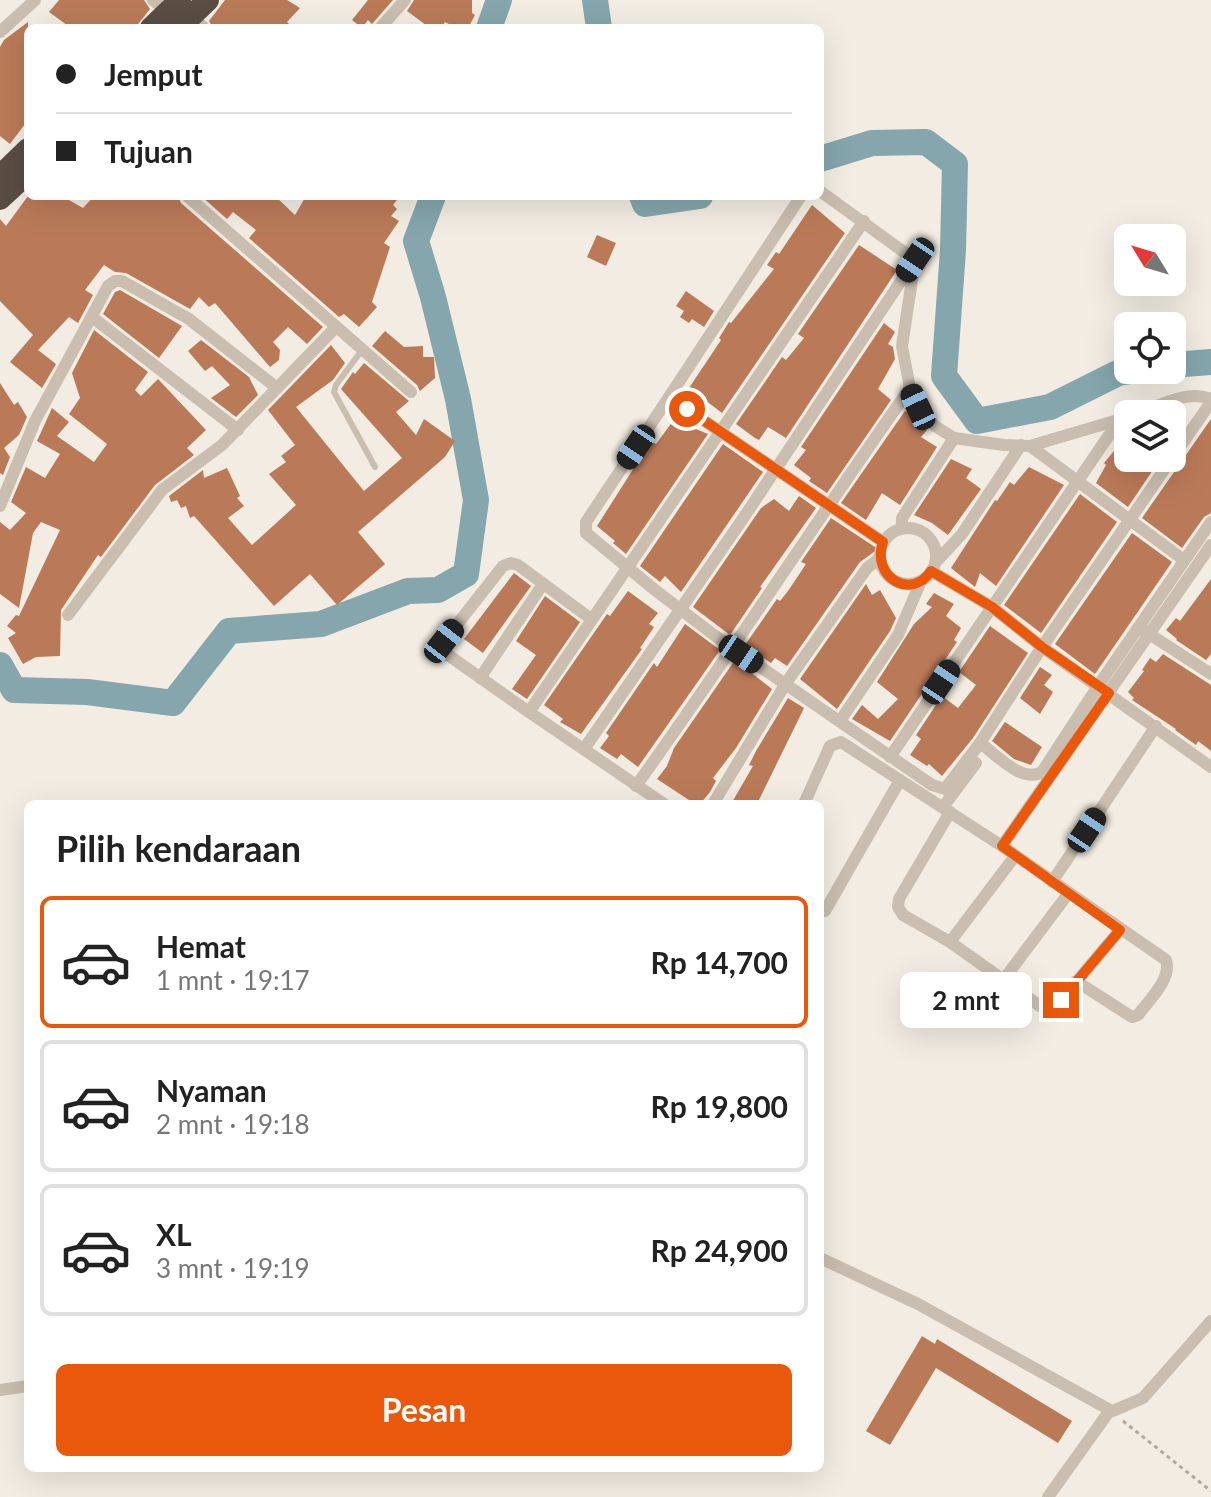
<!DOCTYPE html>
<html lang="id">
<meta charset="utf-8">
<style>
body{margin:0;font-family:Lato,sans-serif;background:#f2f2f2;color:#222;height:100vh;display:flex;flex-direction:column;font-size:30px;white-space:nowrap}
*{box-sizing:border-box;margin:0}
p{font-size:26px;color:#767676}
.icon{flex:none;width:44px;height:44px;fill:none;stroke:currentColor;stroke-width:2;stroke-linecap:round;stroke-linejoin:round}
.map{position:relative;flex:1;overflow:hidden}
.drawer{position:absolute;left:24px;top:800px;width:800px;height:672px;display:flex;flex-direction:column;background:#fff;border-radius:12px;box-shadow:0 8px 32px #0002}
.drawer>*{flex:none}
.banner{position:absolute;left:24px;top:24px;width:800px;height:176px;border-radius:12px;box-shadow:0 8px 32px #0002;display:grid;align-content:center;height:176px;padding:0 32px;background:#fff}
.needle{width:52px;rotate:308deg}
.controls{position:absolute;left:1114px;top:224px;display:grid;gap:16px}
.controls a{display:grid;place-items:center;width:72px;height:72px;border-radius:12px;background:#fff;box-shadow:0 8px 32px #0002;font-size:40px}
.end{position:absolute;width:36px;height:36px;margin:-18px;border:10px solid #ea580c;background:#fff;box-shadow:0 0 0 4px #fff}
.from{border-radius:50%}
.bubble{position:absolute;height:56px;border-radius:12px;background:#fff;box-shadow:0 8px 32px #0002;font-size:26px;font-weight:700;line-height:56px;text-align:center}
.car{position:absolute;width:24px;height:48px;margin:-24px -12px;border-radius:10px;box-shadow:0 0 6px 2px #0007;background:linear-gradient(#222 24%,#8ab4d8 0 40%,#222 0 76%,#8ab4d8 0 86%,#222 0)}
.banner b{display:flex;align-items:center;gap:28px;height:76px;font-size:30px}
.banner b+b{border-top:2px solid #e0e0e0}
.banner i{width:20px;height:20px;background:#222}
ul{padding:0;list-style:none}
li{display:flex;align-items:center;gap:24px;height:132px;margin:0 16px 12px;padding:0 16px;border:4px solid #e0e0e0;border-radius:12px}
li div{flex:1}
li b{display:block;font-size:30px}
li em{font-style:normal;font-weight:700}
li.current{border-color:#ea580c}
li>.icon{width:72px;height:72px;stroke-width:1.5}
h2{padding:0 32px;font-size:36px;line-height:96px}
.cta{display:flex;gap:16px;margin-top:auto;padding:16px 32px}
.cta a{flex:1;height:92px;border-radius:12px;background:#ea580c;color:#fff;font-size:32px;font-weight:700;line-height:92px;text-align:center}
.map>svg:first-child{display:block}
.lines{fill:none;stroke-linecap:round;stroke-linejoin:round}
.river{stroke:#84a6ac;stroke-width:26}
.building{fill:#ba7a58}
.path{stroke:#b5a899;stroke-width:3;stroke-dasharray:4 4;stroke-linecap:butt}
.lane{stroke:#c9beaf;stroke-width:6}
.street{stroke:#c9beaf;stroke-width:12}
.highway{stroke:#594d44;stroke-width:22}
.route{stroke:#ea580c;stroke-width:10}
</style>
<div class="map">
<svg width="1211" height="1497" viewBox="0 0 1211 1497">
<rect width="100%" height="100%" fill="#f2ece2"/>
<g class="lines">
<g class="river">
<polyline points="595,0 599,28"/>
<polyline points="489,28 499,0"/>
<polyline points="820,159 872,143 926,142 955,164 953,250 944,376 977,421 1050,407 1118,373 1138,370"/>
<polyline points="642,196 645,204 700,196"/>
<polyline points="1172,365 1211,362"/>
<polyline points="0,665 14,690 87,692 173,703 229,631 321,624 408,591 438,590 466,574 476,500 458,399 433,297 416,241 433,196"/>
</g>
</g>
<g class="building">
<polygon points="59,0 144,0 150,9 135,28 71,28 49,12"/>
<polygon points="225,0 287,0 300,8 287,22 293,28 213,28 209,21"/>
<polygon points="368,0 393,0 372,24 368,20 362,28 352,20"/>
<polygon points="414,0 472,0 472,13 475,15 468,28 456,28 445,22 441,28 430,28 407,11"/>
<polygon points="28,22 28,120 10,144 0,136 0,47 4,40"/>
<polygon points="28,196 62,196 83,208 94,196 178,196 181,203 323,327 307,344 288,327 273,342 280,350 279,360 270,367 215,303 209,307 199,297 190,309 126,273 115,272 104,265 85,290 93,295 78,323 69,317 38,350 56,364 42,388 10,362 33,335 0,301 0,219 6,226"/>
<polygon points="201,196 275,196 295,215 306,196 400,196 393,205 397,209 391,216 399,221 384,243 390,247 372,302 377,307 359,327 344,314 339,317 249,238 256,230 233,212 227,219"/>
<polygon points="812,205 845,233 722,413 689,388 721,340 719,338 729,322 731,323 774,269 767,265 776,252 779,254"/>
<polygon points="597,235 616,243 606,266 587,257"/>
<polygon points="859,245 897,270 786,438 768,427 759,440 755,438 736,424 782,357 786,360 804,338 798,334"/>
<polygon points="120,290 182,326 159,358 103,314 115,292"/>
<polygon points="686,291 714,311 704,327 692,319 689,323 680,317 684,311 676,306"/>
<polygon points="884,323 895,332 888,344 893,347 895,359 878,389 891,400 827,493 809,481 811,478 794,465 806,450 801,447"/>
<polygon points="94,330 148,372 135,390 141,396 158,379 206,430 187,448 194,455 155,485 101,557 98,555 61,610 60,656 36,657 23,664 8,638 16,633 7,626 16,615 19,616 60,530 41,522 33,533 19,608 0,594 0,522 10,530 26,513 11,502 26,467 45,478 60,454 37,441 52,408 69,422 57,436 94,462 107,444 69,414 80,398 72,373"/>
<polygon points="385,331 404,347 423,346 423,357 434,357 435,378 420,391 417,385 372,346"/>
<polygon points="201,340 249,377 258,395 236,417 211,398 230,385 212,366 205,371 188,351"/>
<polygon points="331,345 345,363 333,380 296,407 364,491 402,458 341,389 353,372 355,374 364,363 409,401 396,412 416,435 424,419 455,441 445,457 358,532 385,564 337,605 310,574 274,606 194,516 190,518 186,506 181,508 177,500 171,502 169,496 203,470 204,478 227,468 240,496 237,498 244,506 228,518 252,545 296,505 269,474 286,462 281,456 295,445 268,410"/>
<polygon points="0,383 14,405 18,402 27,417 19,435 4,448 10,457 3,475 0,473"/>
<polygon points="674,411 693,424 691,427 708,434 626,554 613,543 615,541 597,526 651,441 656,444 673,421 669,418"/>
<polygon points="905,411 913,414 927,430 921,437 937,447 900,505 882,493 866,520 841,503"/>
<polygon points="1211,419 1211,513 1204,517 1182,548 1142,518"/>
<polygon points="1128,434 1128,458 1161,458 1128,507 1096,483 1106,465 1104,463"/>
<polygon points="723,444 763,472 681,592 665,576 660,582 640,566"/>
<polygon points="951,459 972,469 966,478 981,489 948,535 932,523 914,515"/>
<polygon points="1029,467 1064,485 996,586 980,573 975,587 951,568 995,500 997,501 1010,482 1014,485"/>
<polygon points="1080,494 1117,522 1041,633 1004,605"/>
<polygon points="799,496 816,508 760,587 762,588 730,635 693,607 761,508 774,499 789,511"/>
<polygon points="831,518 878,549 860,562 787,666 775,658 771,663 745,645 777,599 780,601 788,591 806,564 801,562"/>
<polygon points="1132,533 1172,562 1095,674 1055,644"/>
<polygon points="514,573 531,586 483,653 464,639"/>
<polygon points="1211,579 1211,654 1206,660 1176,640 1177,639 1166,630 1176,618 1180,621"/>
<polygon points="866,584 872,595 880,590 896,618 890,631 837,709 800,679"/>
<polygon points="628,591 658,613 649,624 654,627 640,648 642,649 581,734 560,722 563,719 544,705 607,614 610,616"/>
<polygon points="934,593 954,604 946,616 961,628 954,640 957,642 890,741 852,719 862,705 878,719 898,699 877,682 914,624 932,607 926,604"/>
<polygon points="545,596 580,622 527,699 512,689 536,655 516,641"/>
<polygon points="685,624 720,650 638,767 621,754 617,759 600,748 609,736 606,733 654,663 657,667"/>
<polygon points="990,626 1028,653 973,738 942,776 929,764 927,766 910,755 921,739 916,735 942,696 958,708 976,685 959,672"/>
<polygon points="1163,654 1211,685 1211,751 1198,741 1196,745 1175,730 1176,729 1132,700 1134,698 1128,692 1144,671 1142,670 1150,658 1156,662"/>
<polygon points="735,660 772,689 736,748 713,778 716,781 710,792 700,804 695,804 657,779 667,766 674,748"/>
<polygon points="1040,667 1052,675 1044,685 1053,692 1040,714 1020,698"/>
<polygon points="788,698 804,708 757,804 731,804 753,766 749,765 756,751"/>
<polygon points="1005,722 1042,747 1031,765 1014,759 992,741"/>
<polygon points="922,1336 935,1344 937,1339 1072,1421 1058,1443 936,1368 890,1445 866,1431"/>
</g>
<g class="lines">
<polyline class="path" points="1123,1421 1211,1491"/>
<polyline class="lane" points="362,350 336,385 334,392 375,467"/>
<g class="street">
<polyline points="153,0 168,12"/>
<polyline points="191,16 204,28"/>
<polyline points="380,28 405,0"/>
<polyline points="0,32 35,0"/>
<polyline points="820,191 915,260 902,346 910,388 918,407 935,426 954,438 1004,445 1030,446 1128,417"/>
<polyline points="187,196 411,392"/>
<polyline points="801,196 669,397 883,542"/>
<polyline points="92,317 238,430"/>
<polyline points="669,397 586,522 586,533 655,590 714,635 932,785 945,789 980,743 1042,647 1211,402"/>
<path d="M1136,414c22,-8 52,-25 75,-15"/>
<polyline points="1030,446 1184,560"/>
<polyline points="0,506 35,421 108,286 115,281 122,281 189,319 277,388"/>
<circle cx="908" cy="556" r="28"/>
<polyline points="902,528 902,518 954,438"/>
<polyline points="936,562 962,534 1021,445"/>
<polyline points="931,571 992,607 1042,647 1211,767"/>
<polyline points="68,615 162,490 222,445 336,327"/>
<polyline points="1143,630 1211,674"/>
<polyline points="480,678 543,584"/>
<polyline points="529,712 448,655 444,650 444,641 503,566 511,563 518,565 591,619"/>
<polyline points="840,721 898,635 921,581"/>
<path d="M980,743c16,11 42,41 62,29l56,-86 113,-164"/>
<polyline points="584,749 742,520 915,260"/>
<polyline points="890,757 1120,419"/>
<path d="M636,786c94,-131 181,-266 274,-398"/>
<polyline points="664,804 529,712 864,221"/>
<polyline points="713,804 786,683 867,568 880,558"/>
<path d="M804,804l26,-58 11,-4 161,104 164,114c6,19 -17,40 -28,55l-6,2 -56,-36"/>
<polyline points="943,807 976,763"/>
<polyline points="950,812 899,899 898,907 903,915 950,942 1040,1006 1050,1007 1061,1000 1120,930"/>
<polyline points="1002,846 1211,545"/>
<polyline points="1052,882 1156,726"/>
<polyline points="825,911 900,780"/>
<polyline points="950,942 1015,856"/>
<polyline points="1004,979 1068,894"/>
<polyline points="820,1258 918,1304 1110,1410"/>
<polyline points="0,1390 28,1386"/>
<polyline points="1048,1497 1108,1413 1143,1398 1211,1321"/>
</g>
<g class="highway">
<polyline points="151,28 180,0"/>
<polyline points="179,28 208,0"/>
<polyline points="0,176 28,149"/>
<polyline points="0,199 28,173"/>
</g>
</g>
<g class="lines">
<path class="route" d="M687,409l196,133c-12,35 28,59 48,29l61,36 50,40 67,46 -107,153 118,84 -59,70"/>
</g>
</svg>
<div class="controls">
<a><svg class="needle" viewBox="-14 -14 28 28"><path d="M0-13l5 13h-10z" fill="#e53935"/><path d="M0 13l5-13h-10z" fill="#767676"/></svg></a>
<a><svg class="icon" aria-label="locate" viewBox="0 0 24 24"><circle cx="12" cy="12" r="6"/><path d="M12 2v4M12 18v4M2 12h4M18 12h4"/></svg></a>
<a><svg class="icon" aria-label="layers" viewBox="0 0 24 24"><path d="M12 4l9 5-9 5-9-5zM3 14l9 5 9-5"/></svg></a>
</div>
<i class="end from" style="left:687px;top:409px"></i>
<i class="end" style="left:1061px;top:1000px"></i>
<div class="bubble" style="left:900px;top:972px;width:132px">2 mnt</div>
<i class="car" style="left:915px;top:260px;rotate:214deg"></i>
<i class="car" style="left:918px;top:407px;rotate:335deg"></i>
<i class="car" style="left:636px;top:447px;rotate:214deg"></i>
<i class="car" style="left:444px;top:641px;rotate:38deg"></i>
<i class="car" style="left:741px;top:654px;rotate:124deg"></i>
<i class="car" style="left:941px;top:682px;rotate:34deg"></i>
<i class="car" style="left:1087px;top:830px;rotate:34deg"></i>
<div class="banner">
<b><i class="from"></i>Jemput</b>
<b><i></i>Tujuan</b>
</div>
<section class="drawer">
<h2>Pilih kendaraan</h2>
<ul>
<li class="current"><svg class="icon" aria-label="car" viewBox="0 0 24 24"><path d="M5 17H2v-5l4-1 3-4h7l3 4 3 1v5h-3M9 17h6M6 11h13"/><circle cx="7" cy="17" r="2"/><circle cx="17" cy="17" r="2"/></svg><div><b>Hemat</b><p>1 mnt · 19:17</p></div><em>Rp 14,700</em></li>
<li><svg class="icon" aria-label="car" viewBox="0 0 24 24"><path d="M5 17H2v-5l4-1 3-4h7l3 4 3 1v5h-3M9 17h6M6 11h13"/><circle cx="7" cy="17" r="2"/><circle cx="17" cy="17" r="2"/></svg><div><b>Nyaman</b><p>2 mnt · 19:18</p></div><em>Rp 19,800</em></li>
<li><svg class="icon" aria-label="car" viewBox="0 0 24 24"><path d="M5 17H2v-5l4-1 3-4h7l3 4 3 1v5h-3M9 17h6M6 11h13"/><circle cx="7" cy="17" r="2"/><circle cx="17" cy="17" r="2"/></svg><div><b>XL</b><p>3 mnt · 19:19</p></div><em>Rp 24,900</em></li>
</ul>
<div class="cta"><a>Pesan</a></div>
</section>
</div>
